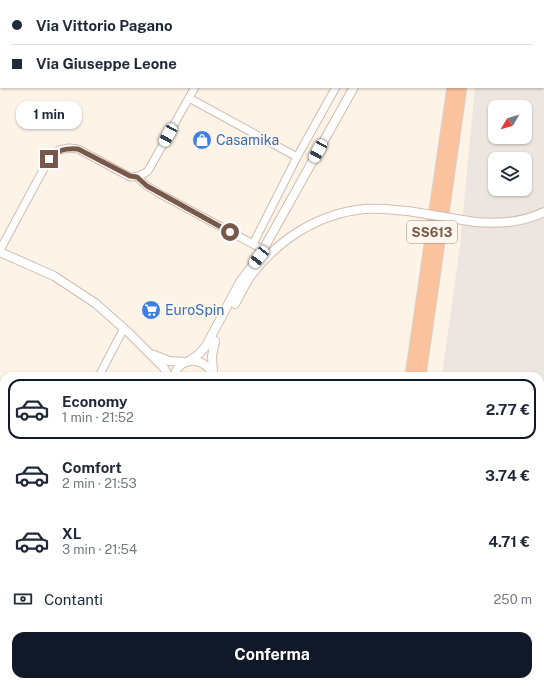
<!DOCTYPE html>
<html lang="it">
<meta charset="utf-8">
<style>
body{margin:0;font-family:"Public Sans",sans-serif;background:#f2f2f3;color:#1f2937;height:100vh;display:flex;flex-direction:column;font-size:15px;white-space:nowrap}
*{box-sizing:border-box;margin:0}
p{font-size:13px;color:#747a83}
.icon{flex:none;width:22px;height:22px;fill:none;stroke:currentColor;stroke-width:2;stroke-linecap:round;stroke-linejoin:round}
.map{position:relative;flex:1;overflow:hidden}
.drawer{position:absolute;left:0px;top:372px;width:544px;height:314px;display:flex;flex-direction:column;background:#fff;border-radius:12px 12px 0 0;box-shadow:0 1px 3px #0004}
.drawer>*{flex:none}
.guide{position:absolute;left:0px;top:0px;width:544px;height:88px;box-shadow:0 1px 3px #0004;display:grid;align-content:center;height:88px;padding:0 12px;background:#fff}
.needle{width:26px;rotate:232deg}
.fabs{position:absolute;left:488px;top:100px;display:grid;gap:8px}
.fabs a{display:grid;place-items:center;width:44px;height:44px;border-radius:8px;background:#fff;box-shadow:0 1px 3px #0004;font-size:20px}
.end{position:absolute;width:18px;height:18px;margin:-9px;border:5px solid #77584a;background:#fff;box-shadow:0 0 0 2px #fff}
.from{border-radius:50%}
.bubble{position:absolute;height:28px;border-radius:12px;background:#fff;box-shadow:0 1px 3px #0004;font-size:13px;font-weight:700;line-height:28px;text-align:center}
.car{position:absolute;width:12px;height:24px;margin:-12px -6px;border-radius:5px;box-shadow:0 0 3px 1px #0007;background:linear-gradient(#fff 24%,#345 0 40%,#fff 0 76%,#345 0 86%,#fff 0)}
.guide b{display:flex;align-items:center;gap:14px;height:38px;font-size:15px}
.guide b+b{border-top:1px solid #e0e1e3}
.guide i{width:10px;height:10px;background:#1f2937}
ul{padding:7px 0 0;list-style:none}
li{display:flex;align-items:center;gap:12px;height:60px;margin:0 8px 6px;padding:0 4px;border:2px solid transparent;border-radius:12px}
li div{flex:1}
li b{display:block;font-size:15px}
li em{font-style:normal;font-weight:700}
li.active{border-color:#111827}
li>.icon{width:36px;height:36px;stroke-width:1.5}
.pay{display:flex;align-items:center;gap:10px;height:44px;padding:0 12px;font-size:15px}
.pay p{margin-inline-start:auto}
.cta{display:flex;gap:8px;margin-top:auto;padding:8px 12px}
.cta a{flex:1;height:46px;border-radius:12px;background:#111827;color:#fff;font-size:16px;font-weight:700;line-height:46px;text-align:center}
.map>svg:first-child{display:block}
.residential{fill:#f5e5d5}
.industrial{fill:#ede6e0;fill-rule:evenodd}
.green{fill:#d6ebc4}
.lines{fill:none;stroke-linecap:round;stroke-linejoin:round}
.minor-casing{stroke:#d1bcae;stroke-width:9}
.tertiary-casing{stroke:#d1bcae;stroke-width:10}
.trunk-casing{stroke:#d9d0cc;stroke-width:13}
.minor{stroke:#fff;stroke-width:7}
.tertiary{stroke:#fff;stroke-width:8}
.trunk{stroke:#fac29d;stroke-width:11}
.tertiary-bridge-casing{stroke:#d1bcae;stroke-width:10;stroke-linecap:butt}
.tertiary-bridge{stroke:#fff;stroke-width:8}
.route{stroke:#77584a;stroke-width:5}
.labels{text-anchor:middle;stroke-width:3.5;stroke-linejoin:round;paint-order:stroke}
.shield{fill:#fff7ed;stroke:#a0887b;stroke-width:1}
.shield-label{font-size:13px;font-weight:bold;fill:#77584a}
.shop-label{font-size:14px;fill:#366cbe;stroke:#fff7ed;text-anchor:start}
</style>
<div class="map">
<svg width="544" height="686" viewBox="0 0 544 686">
<rect width="100%" height="100%" fill="#fdf3e7"/>
<polygon class="residential" points="0,411 4,413 4,682 113,682 122,686 0,686"/>
<path class="industrial" d="M484,0h60v686h-146v-4h142v-306h-98l18,-131 15,-158h68v-86h-60zM495,107h30v30h-30zM495,159h30v30h-30z"/>
<polygon class="green" points="33,0 205,0 35,1"/>
<g class="lines">
<g class="minor-casing">
<g id="minor">
<polyline points="223,1 224,0"/>
<polyline points="241,1 242,0"/>
<polyline points="0,64 1,63"/>
<polyline points="189,98 297,157"/>
<polyline points="137,177 147,186 162,195 264,250"/>
<polyline points="253,244 297,157 336,87"/>
<path d="M0,250l49,-91 10,-9 10,-2 9,1 52,28c8,0 12,-2 18,-6l47,-84"/>
<polyline points="99,376 124,328"/>
<polyline points="0,404 4,406"/>
<polyline points="0,470 4,472"/>
<polyline points="540,507 544,508"/>
<polyline points="540,531 544,531"/>
<polyline points="0,567 4,559"/>
<polyline points="0,581 4,583"/>
<polyline points="32,682 40,686"/>
<polyline points="300,686 302,682"/>
</g>
</g>
<g class="tertiary-casing">
<g id="tertiary">
<polyline points="402,1 402,0"/>
<path d="M475,222c24,2 47,1 69,-10"/>
<polyline points="0,252 54,276 95,303 129,333 164,368 168,376"/>
<path d="M235,304c5,-9 9,-18 15,-27 27,-37 69,-64 115,-68 14,-1 29,1 43,2"/>
<polyline points="154,355 169,361 186,362"/>
<polyline points="189,361 199,354 206,346 240,282 259,257 354,87"/>
<polyline points="213,373 212,356 215,341"/>
<path d="M174,376c7,-21 29,-19 39,-2"/>
<polyline points="27,686 29,682"/>
</g>
</g>
<g class="trunk-casing">
<g id="trunk">
<polyline points="464,1 464,0"/>
<polyline points="473,1 473,0"/>
<polyline points="411,376 453,87"/>
<polyline points="420,376 461,87"/>
<polyline points="365,686 365,682"/>
<polyline points="373,686 374,682"/>
</g>
</g>
<use href="#minor" class="minor"/>
<use href="#tertiary" class="tertiary"/>
<use href="#trunk" class="trunk"/>
<g class="tertiary-bridge-casing">
<polyline id="tertiary-bridge" points="408,211 475,222"/>
</g>
<use href="#tertiary-bridge" class="tertiary-bridge"/>
</g>
<g class="lines">
<path class="route" d="M49,159c9,-9 15,-11 29,-10l52,27 7,1 10,9 83,46"/>
</g>
<defs>
<g id="shop-disc" transform="scale(1)"><circle r="9.5" fill="#3f7fe0" stroke="#fff7ed"/><path d="M-5-2.5h2.3a2.7 3.5 0 0 1 5.4 0H5L5.5 6h-11ZM-1.5-2.5h3a1.5 2.3 0 0 0-3 0Z" fill="#fff"/></g>
<g id="supermarket-disc" transform="scale(1)"><circle r="9.5" fill="#3f7fe0" stroke="#fff7ed"/><path d="M-6-5.5h2.5l.6 2H6L4.5 2H-2.5L-4.4-4H-6ZM-1.5 3.2a1.3 1.3 0 1 0 .1 0ZM3 3.2a1.3 1.3 0 1 0 .1 0Z" fill="#fff"/></g>
</defs>
<g fill-rule="evenodd">
<use href="#shop-disc" x="202" y="140"/>
<use href="#supermarket-disc" x="151" y="310"/>
</g>
<g class="labels">
<rect class="shield" x="407" y="221" width="50" height="22" rx="3"/>
<g class="shield-label">
<text x="432" y="237">SS613</text>
</g>
<g class="shop-label">
<text x="216" y="145">Casamika</text>
<text x="165" y="315">EuroSpin</text>
</g>
</g>
</svg>
<div class="fabs">
<a><svg class="needle" viewBox="-14 -14 28 28"><path d="M0-13l5 13h-10z" fill="#e53935"/><path d="M0 13l5-13h-10z" fill="#747a83"/></svg></a>
<a><svg class="icon" aria-label="layers" viewBox="0 0 24 24"><path d="M12 4l9 5-9 5-9-5zM3 14l9 5 9-5"/></svg></a>
</div>
<i class="end from" style="left:230px;top:232px"></i>
<i class="end" style="left:49px;top:159px"></i>
<div class="bubble" style="left:16px;top:101px;width:66px">1 min</div>
<i class="car" style="left:168px;top:135px;rotate:209deg"></i>
<i class="car" style="left:318px;top:151px;rotate:209deg"></i>
<i class="car" style="left:259px;top:257px;rotate:218deg"></i>
<div class="guide">
<b><i class="from"></i>Via Vittorio Pagano</b>
<b><i></i>Via Giuseppe Leone</b>
</div>
<section class="drawer">
<ul>
<li class="active"><svg class="icon" aria-label="car" viewBox="0 0 24 24"><path d="M5 17H2v-5l4-1 3-4h7l3 4 3 1v5h-3M9 17h6M6 11h13"/><circle cx="7" cy="17" r="2"/><circle cx="17" cy="17" r="2"/></svg><div><b>Economy</b><p>1 min · 21:52</p></div><em>2.77 €</em></li>
<li><svg class="icon" aria-label="car" viewBox="0 0 24 24"><path d="M5 17H2v-5l4-1 3-4h7l3 4 3 1v5h-3M9 17h6M6 11h13"/><circle cx="7" cy="17" r="2"/><circle cx="17" cy="17" r="2"/></svg><div><b>Comfort</b><p>2 min · 21:53</p></div><em>3.74 €</em></li>
<li><svg class="icon" aria-label="car" viewBox="0 0 24 24"><path d="M5 17H2v-5l4-1 3-4h7l3 4 3 1v5h-3M9 17h6M6 11h13"/><circle cx="7" cy="17" r="2"/><circle cx="17" cy="17" r="2"/></svg><div><b>XL</b><p>3 min · 21:54</p></div><em>4.71 €</em></li>
</ul>
<div class="pay"><svg class="icon" aria-label="cash" viewBox="0 0 24 24"><path d="M3 7h18v10H3z"/><circle cx="12" cy="12" r="2"/></svg>Contanti<p>250 m</p></div>
<div class="cta"><a>Conferma</a></div>
</section>
</div>
